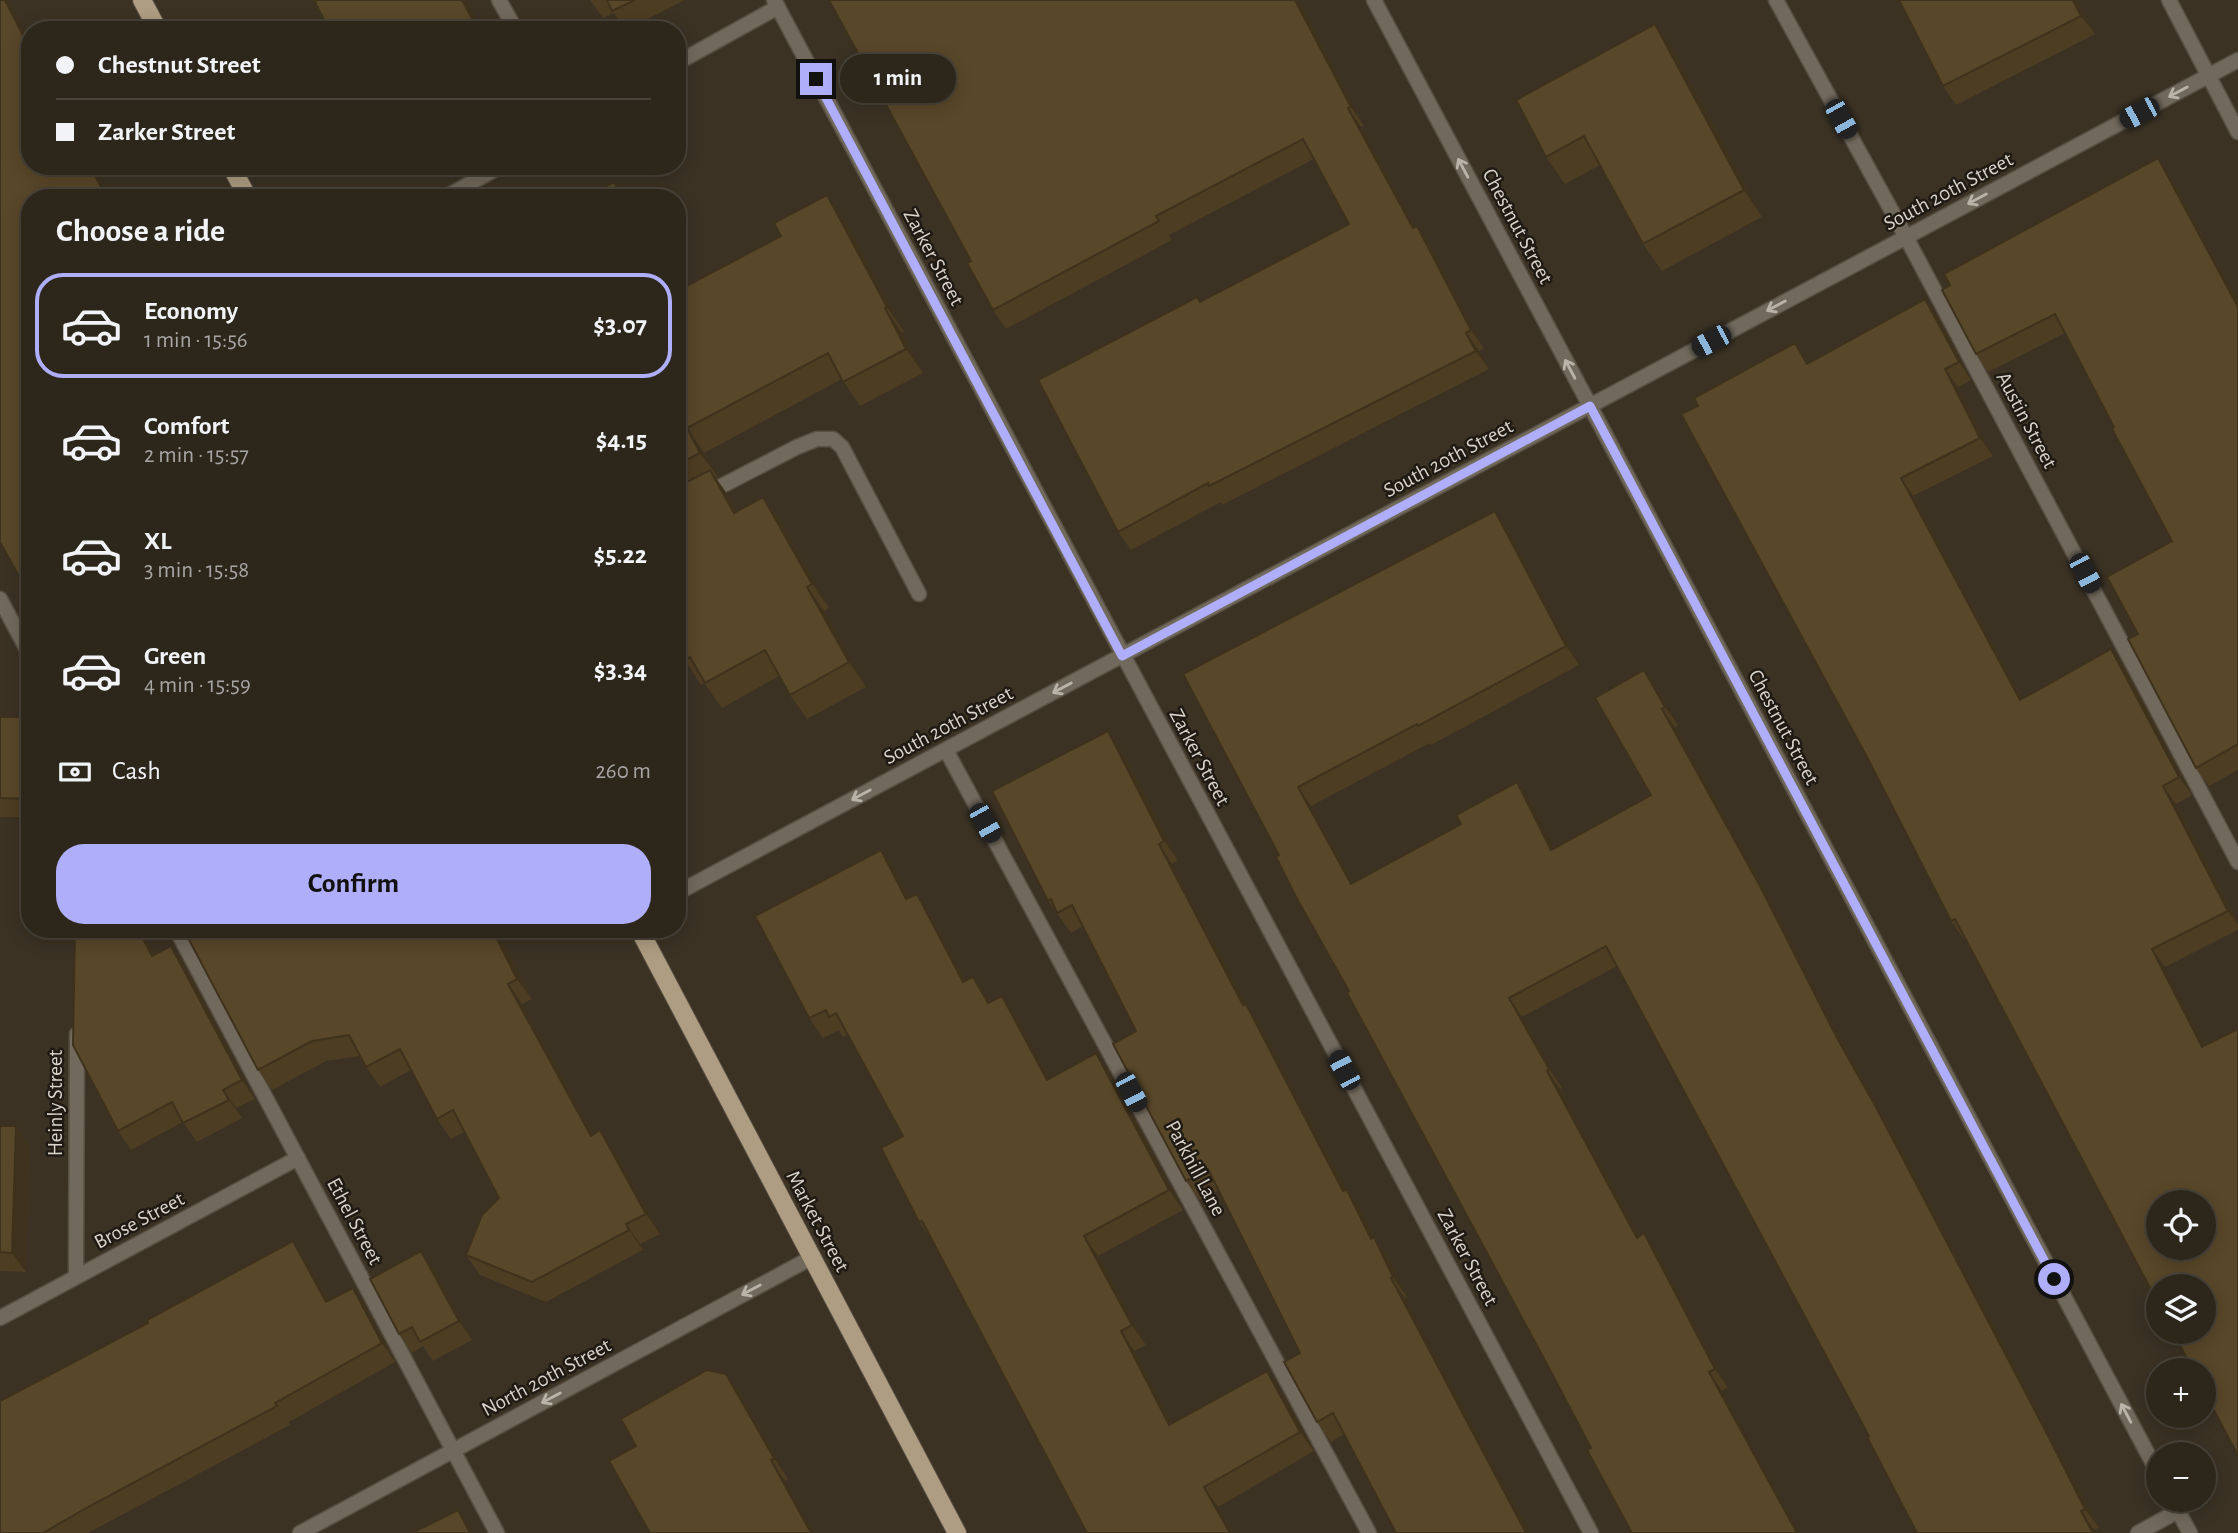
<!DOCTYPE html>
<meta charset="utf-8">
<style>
body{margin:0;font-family:"Alegreya Sans",sans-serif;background:#342e24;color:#f1f3f6;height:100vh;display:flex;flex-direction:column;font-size:26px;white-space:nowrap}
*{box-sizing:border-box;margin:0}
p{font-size:23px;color:#a6a5a3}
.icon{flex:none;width:38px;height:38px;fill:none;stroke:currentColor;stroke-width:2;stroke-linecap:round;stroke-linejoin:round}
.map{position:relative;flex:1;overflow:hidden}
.details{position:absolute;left:21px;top:189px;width:665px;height:749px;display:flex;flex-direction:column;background:#2c261b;border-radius:28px;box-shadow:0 4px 18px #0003,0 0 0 2px #48433a}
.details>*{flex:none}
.top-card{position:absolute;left:21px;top:21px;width:665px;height:154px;border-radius:28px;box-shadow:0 4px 18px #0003,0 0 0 2px #48433a;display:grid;align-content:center;height:154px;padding:0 35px;background:#2c261b}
.buttons{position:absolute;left:2146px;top:1190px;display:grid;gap:14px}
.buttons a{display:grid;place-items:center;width:70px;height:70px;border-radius:50%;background:#2c261b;box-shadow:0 4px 18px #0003,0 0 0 2px #48433a;font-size:35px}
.end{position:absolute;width:32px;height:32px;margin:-16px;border:9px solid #afaefa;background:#111;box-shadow:0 0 0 4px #111}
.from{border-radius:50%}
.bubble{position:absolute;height:49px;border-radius:24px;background:#2c261b;box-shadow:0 4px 18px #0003,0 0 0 2px #48433a;font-size:23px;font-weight:700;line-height:49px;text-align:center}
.car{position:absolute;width:21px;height:42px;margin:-21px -10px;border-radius:9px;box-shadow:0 0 5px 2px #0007;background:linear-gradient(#222 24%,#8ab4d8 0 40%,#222 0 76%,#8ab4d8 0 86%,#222 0)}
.top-card b{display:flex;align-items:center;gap:24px;height:66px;font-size:26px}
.top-card b+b{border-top:2px solid #48433a}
.top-card i{width:18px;height:18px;background:#f1f3f6}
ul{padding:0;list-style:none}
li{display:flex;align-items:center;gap:21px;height:105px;margin:0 14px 10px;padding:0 21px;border:4px solid transparent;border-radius:28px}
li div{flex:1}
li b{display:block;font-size:26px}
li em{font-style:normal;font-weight:700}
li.current{border-color:#afaefa}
li>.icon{width:63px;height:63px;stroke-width:1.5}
h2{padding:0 35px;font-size:32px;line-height:84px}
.pay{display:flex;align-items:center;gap:18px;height:77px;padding:0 35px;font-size:26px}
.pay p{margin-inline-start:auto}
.action{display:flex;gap:14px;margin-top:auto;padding:14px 35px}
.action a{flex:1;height:80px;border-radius:28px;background:#afaefa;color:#111;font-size:28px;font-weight:700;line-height:80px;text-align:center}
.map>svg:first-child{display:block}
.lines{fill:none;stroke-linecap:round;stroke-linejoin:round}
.service-casing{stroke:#574f42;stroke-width:17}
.minor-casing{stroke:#574f42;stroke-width:17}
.primary-casing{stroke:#574f42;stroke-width:20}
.service{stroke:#71695c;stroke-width:14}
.minor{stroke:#71695c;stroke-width:14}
.primary{stroke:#ae9d82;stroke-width:18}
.wall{fill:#4d3d23}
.shaded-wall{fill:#3e321d}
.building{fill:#594729;stroke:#3e321d;stroke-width:2;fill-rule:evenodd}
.oneway{stroke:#bab3a9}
.route{stroke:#afaefa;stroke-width:9}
.labels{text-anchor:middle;stroke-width:5;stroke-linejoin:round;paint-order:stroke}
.street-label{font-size:21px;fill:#d9d3ca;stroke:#1f1b14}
</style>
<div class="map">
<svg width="2238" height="1533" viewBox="0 0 2238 1533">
<rect width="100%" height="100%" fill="#3b3224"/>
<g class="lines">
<g class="service-casing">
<g id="service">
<polyline points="499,0 516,30"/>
<polyline points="677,63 778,7"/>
<polyline points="444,198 501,166"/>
<polyline points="677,509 797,447 817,439 833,439 842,447 919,594"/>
<polyline points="946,750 1369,1533"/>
<polyline points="2138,1533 2178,1511"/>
</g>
</g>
<g class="minor-casing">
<g id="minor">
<polyline points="774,0 1591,1533"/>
<polyline points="1374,0 2158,1473"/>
<polyline points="1776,0 1906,237 2238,862"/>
<polyline points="2169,0 2238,132"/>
<polyline points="0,599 30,655"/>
<polyline points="677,893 2238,60"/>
<polyline points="176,929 497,1533"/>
<polyline points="76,1277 77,1034"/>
<polyline points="0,1318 298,1158"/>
<polyline points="2172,1500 2190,1533"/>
<polyline points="300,1533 811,1258"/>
</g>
</g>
<g class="primary-casing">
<g id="primary">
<polyline points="142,0 158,30"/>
<polyline points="231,166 248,198"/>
<polyline points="639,929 957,1533"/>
</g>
</g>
<use href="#service" class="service"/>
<use href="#minor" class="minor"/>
<use href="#primary" class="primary"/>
</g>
<g class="wall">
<polygon points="0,0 30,41 30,166 93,166 110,198 30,198"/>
<polygon points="590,0 685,0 626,30 625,30 614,13 603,18"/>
<polygon points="829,0 1298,0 1364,126 1361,127 1415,227 1417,226 1430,245 1484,349 1479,351 1489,369 1222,505 1221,502 1131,550 1118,532 1197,297 1200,302 1349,224 1314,159 1169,235 1172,240 1006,329 993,310 971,261"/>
<polygon points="1899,0 2077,0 2095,34 1956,105 1943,86"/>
<polygon points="1655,24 1674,51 1762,217 1662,271 1643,244 1600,165 1565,184 1546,157"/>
<polygon points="2170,176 2238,302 2238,770 2209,786 2196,768 2138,634 2172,541 2065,333 1988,372 1976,354"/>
<polygon points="827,195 844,219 904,332 902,333 923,373 860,406 842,379 704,453 718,477 716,478 727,494 736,511 763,497 780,521 829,608 824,611 866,687 807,719 790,695 779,676 722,708 704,683 701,685 680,653 677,654 677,291 781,236"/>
<polygon points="1925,299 1938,317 1971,380 1958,387 1993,456 1913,496 2022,699 2111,649 2124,667 2192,795 2176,804 2238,924 2238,930 2165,967 2238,1455 1965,938 1964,939 1951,921 1809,363"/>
<polygon points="1508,530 1579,665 1431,745 1430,743 1311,806 1353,883 1461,824 1517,782 1530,801 1554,849 1651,795 1644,670 1657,689 1678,725 1675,727 1773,905 1849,1055 1890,1128 2099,1528 2094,1530 1869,1436 1617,966 1522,1017 1562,1088 1560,1089 1639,1236 1644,1233 1657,1252 1728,1388 1591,1448 1349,991 1279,855 1183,674"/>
<rect x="0" y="717" width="30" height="100"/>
<polygon points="1122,751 1178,860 1172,864 1246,1004 1260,1024 1346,1190 1361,1210 1376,1241 1388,1257 1407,1297 1405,1298 1344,1434 1331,1442 1317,1422 1300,1353 1219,1190 1200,1200 1186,1181 1136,1031 1083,926 1071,933 1048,901"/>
<polygon points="881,850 895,870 909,898 930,914 965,981 987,997 990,1002 1002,996 1016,1016 1049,1079 1110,1073 1183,1210 1098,1256 1146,1345 1134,1351 1172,1424 1281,1391 1314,1451 1218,1507 1233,1533 1087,1533 933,1242 919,1222 903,1136 848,1034 843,1037 839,1030 823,1038 809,1018"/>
<polygon points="75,929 141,929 155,955 184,965 255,1099 236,1108 242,1118 197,1142 183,1122 131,1150 118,1131"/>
<polygon points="201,929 496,929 532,999 522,1004 593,1134 614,1150 660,1234 640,1244 643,1250 546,1302 480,1275 466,1255 499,1198 464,1132 451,1139 437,1119 411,1070 380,1087 366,1067 360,1056 326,1061 272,1090 258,1070"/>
<polygon points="0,1126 29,1145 26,1272 0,1271"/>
<polygon points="306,1260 329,1300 366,1306 395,1362 289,1422 290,1425 88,1533 0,1533"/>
<polygon points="434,1270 472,1340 433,1361 423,1346 412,1353 399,1334"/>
<polygon points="726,1374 741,1395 788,1479 785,1481 636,1446"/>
</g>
<g class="shaded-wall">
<polygon points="5,0 8,0 30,41 30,46"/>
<polygon points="462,0 466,0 482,30 478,30"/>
<polygon points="1295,0 1298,0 1364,126 1351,107"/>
<polygon points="2073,0 2077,0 2095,34 2081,16"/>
<polygon points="1655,24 1674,51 1762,217 1744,190"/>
<polygon points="1348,108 1361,127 1426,247 1413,228"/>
<polygon points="2158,158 2170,176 2238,302 2238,307"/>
<polygon points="90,166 93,166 110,198 107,198"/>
<polygon points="827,195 844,219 904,332 887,307"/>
<polygon points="1417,226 1430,245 1484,349 1471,330"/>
<polygon points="1925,299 1938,317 1971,380 1959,362"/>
<polygon points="885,308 902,333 923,373 906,349"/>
<polygon points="1466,333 1479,351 1489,369 1476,351"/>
<polygon points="1795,343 1808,362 1819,382 1807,364"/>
<polygon points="1945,369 1958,387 1993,456 1980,438"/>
<polygon points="687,428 704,453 718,477 700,453"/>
<polygon points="710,470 727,494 751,537 734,513"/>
<polygon points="1901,478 1913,496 2032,718 2020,700"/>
<polygon points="763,497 780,521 829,608 812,584"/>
<polygon points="1495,511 1508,530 1579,665 1566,646"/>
<polygon points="807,587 824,611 866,687 849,662"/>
<polygon points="2111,649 2124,667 2192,795 2179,777"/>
<polygon points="1644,670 1657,689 1678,725 1665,707"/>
<polygon points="1662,709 1675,727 1773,905 1849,1055 1890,1128 2099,1528 2085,1509"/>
<polygon points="1108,731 1122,751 1178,860 1164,841"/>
<polygon points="1517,782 1530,801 1565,869 1551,850"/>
<polygon points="2163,786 2176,804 2238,925 2228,911"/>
<polygon points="1298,787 1311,806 1364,903 1351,884"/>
<polygon points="1159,844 1172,864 1246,1004 1260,1024 1357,1211 1343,1191 1243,1005"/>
<polygon points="881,850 895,870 920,919 906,899"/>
<polygon points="917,894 930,914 976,1002 963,982"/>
<polygon points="138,929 141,929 166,975 152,956"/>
<polygon points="492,929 496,929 532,999 517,979"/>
<polygon points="171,946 184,965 255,1099 242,1080"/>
<polygon points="2152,949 2165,967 2215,1065 2202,1047"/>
<polygon points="973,977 987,997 1002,1023 988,1003"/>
<polygon points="508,984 522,1004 605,1156 591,1136"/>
<polygon points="1002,996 1016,1016 1061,1100 1047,1080"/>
<polygon points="1509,998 1522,1017 1562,1088 1549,1069"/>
<polygon points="1096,1053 1110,1073 1183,1210 1169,1190"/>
<polygon points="1547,1071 1560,1089 1650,1256 1637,1238"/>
<polygon points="223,1090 236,1108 242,1118 229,1100"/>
<polygon points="16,1126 29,1145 26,1272 12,1253"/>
<polygon points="600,1130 614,1150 660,1234 646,1214"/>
<polygon points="1347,1190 1361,1210 1376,1241 1388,1257 1407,1297 1393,1277 1371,1239"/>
<polygon points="626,1224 640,1244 643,1250 629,1230"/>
<polygon points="1644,1233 1657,1252 1728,1388 1715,1369"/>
<polygon points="1084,1236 1098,1256 1146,1345 1132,1325"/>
<polygon points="293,1241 306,1260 340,1320 326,1302"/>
<polygon points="421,1251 434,1270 472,1340 459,1321"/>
<polygon points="1391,1278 1405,1298 1530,1533 1526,1533"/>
<polygon points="353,1288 366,1306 395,1362 382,1343"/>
<polygon points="1121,1331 1134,1351 1183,1445 1169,1425"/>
<polygon points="1267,1371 1281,1391 1314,1451 1300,1432"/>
<polygon points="1709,1372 1722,1391 1799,1533 1797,1533"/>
<polygon points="726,1374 741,1395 788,1479 774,1458"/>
<polygon points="771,1460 785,1481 814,1533 811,1533"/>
<polygon points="1204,1487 1218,1507 1233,1533 1230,1533"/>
<polygon points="458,1510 471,1529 473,1533 470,1533"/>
<polygon points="2081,1511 2094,1530 2096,1533 2093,1533"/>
</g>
<g class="building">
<polygon points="0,0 5,0 25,39 23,41 30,53 30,166 90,166 107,198 30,198 30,596 0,542"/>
<polygon points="314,0 462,0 478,30 329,30"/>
<polygon points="607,0 635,0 612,11"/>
<polygon points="829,0 1295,0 1351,107 1348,108 1413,228 1417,226 1471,330 1466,333 1476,351 1209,486 1208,483 1118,532 1038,380 1197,297 1200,302 1349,224 1303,139 1156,216 1159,221 993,310 967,263 971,261"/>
<polygon points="1899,0 2073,0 2081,16 1943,86"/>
<polygon points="1655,24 1744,190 1643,244 1584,136 1546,157 1516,100"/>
<polygon points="2158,158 2238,307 2238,744 2196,768 2128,639 2138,634 2107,577 2172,541 2112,429 2114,427 2055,314 1976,354 1942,290 1950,285 1944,274"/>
<polygon points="614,182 622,198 584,198"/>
<polygon points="827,195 887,307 885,308 906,349 843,382 828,353 687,428 700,453 677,465 677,291 781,236 774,223"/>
<path d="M1925,299l34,63 -14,7 35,69 -79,40 119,222 91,-51 68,128 -16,9 65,125 -76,38 50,98 36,-18v426l-35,-65v-20h-10l-20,-38h30v-46h-45v17l-203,-384 -4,2 -84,-164 -186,-343 17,-8 -4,-8 101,-55 12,21zM2158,1202h45v46h-45z"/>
<polygon points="710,470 734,513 763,497 812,584 807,587 849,662 790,695 765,650 705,683 690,657 684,661 677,649 677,487"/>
<polygon points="1495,511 1566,646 1418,726 1417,724 1298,787 1351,884 1461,824 1456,815 1517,782 1551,850 1651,795 1595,698 1644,670 1665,707 1662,709 1760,886 1836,1036 1877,1109 2044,1428 2085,1509 2081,1511 2093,1533 1917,1533 1867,1437 1869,1436 1606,946 1509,998 1549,1069 1547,1071 1637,1238 1644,1233 1715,1369 1709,1372 1797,1533 1632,1533 1587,1450 1591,1448 1549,1368 1347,993 1349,991 1296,897 1276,857 1279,855 1183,674"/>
<polygon points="0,717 30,717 30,799 0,798"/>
<polygon points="1108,731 1164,841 1159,844 1243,1005 1246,1004 1343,1191 1347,1190 1371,1239 1374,1237 1393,1277 1391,1278 1526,1533 1396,1533 1333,1413 1317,1422 1284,1362 1300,1353 1208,1169 1186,1181 1113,1044 1136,1031 1072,905 1057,913 1051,899 1048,901 992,791"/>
<polygon points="881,850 906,899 917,894 963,982 973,977 988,1003 1002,996 1047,1080 1096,1053 1169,1190 1084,1236 1132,1325 1121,1331 1169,1425 1267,1371 1300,1432 1204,1487 1230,1533 1087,1533 922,1221 919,1222 881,1148 903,1136 836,1013 829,1017 826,1010 809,1018 755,916"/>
<polygon points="75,929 138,929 152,956 171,946 242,1080 223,1090 229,1100 183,1123 172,1102 118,1131 73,1045"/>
<polygon points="201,929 492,929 517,979 508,984 591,1136 600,1130 646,1214 626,1224 629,1230 532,1282 466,1255 482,1215 499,1198 453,1110 437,1119 400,1049 366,1067 349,1035 312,1041 258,1070 187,936"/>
<polygon points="0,1126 16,1126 12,1253 0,1252"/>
<polygon points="293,1241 326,1302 353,1288 382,1343 275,1403 277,1406 88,1507 43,1533 0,1533 0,1401 148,1323 147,1320"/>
<polygon points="421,1251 459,1321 420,1342 412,1327 399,1334 370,1279"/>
<polygon points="707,1370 726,1374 774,1458 771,1460 811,1533 650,1533 609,1461 636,1446 621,1419"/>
<polygon points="458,1510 470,1533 412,1533"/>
</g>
<defs><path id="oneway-shaft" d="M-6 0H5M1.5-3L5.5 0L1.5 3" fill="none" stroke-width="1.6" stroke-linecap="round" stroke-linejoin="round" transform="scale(1.75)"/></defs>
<g class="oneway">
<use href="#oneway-shaft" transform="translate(2178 92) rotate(152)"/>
<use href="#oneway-shaft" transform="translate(1463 168) rotate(-118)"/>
<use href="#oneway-shaft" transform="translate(1977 199) rotate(152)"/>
<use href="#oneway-shaft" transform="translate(1776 306) rotate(152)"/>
<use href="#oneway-shaft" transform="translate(1570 369) rotate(-118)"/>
<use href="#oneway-shaft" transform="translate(1062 688) rotate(152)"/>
<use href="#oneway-shaft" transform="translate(861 795) rotate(152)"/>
<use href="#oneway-shaft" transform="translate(751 1290) rotate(152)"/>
<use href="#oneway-shaft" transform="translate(551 1398) rotate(152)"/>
<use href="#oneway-shaft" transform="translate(2126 1413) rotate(-118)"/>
</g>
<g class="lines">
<polyline class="route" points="816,79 1122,656 1590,406 2054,1279"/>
</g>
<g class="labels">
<g class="street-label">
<text transform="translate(1948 191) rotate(-28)" y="7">South 20th Street</text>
<text transform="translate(1518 226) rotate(62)" y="7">Chestnut Street</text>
<text transform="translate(934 257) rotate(62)" y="7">Zarker Street</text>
<text transform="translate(2027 420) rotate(62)" y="7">Austin Street</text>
<text transform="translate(1448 458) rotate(-28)" y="7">South 20th Street</text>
<text transform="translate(948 725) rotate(-28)" y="7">South 20th Street</text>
<text transform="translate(1784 727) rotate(62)" y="7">Chestnut Street</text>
<text transform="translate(1200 757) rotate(62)" y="7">Zarker Street</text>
<text transform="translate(55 1103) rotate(-90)" y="7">Heinly Street</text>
<text transform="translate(1196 1168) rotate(62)" y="7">Parkhill Lane</text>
<text transform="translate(139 1220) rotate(-28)" y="7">Brose Street</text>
<text transform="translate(355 1221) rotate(62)" y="7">Ethel Street</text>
<text transform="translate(818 1221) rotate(62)" y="7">Market Street</text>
<text transform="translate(1468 1257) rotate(62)" y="7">Zarker Street</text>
<text transform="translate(546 1377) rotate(-28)" y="7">North 20th Street</text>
</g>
</g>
</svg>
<div class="buttons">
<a><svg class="icon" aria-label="locate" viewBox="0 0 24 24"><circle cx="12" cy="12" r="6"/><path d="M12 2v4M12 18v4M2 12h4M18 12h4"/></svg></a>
<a><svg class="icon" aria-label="layers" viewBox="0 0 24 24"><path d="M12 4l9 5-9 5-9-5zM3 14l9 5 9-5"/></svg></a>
<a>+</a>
<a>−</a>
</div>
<i class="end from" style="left:2054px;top:1279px"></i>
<i class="end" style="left:816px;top:79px"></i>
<div class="bubble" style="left:840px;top:54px;width:116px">1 min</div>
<i class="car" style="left:2139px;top:113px;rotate:242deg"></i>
<i class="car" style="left:1841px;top:119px;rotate:151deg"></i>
<i class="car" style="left:1711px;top:341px;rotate:242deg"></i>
<i class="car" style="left:2085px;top:573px;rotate:152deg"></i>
<i class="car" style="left:985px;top:823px;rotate:151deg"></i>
<i class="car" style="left:1344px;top:1070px;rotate:332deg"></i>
<i class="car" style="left:1131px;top:1092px;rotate:152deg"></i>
<div class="top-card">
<b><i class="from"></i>Chestnut Street</b>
<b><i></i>Zarker Street</b>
</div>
<section class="details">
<h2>Choose a ride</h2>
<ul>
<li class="current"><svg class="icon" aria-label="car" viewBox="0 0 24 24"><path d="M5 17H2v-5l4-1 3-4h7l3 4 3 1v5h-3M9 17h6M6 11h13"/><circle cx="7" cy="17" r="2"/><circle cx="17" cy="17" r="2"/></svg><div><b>Economy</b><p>1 min · 15:56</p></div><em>$3.07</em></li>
<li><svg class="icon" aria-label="car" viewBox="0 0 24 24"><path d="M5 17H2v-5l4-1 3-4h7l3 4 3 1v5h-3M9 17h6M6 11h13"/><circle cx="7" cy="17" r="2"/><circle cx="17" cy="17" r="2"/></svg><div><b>Comfort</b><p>2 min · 15:57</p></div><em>$4.15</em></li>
<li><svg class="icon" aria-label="car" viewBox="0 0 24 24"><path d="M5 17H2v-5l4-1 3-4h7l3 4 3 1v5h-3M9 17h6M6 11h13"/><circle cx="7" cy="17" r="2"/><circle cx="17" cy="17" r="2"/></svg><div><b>XL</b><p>3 min · 15:58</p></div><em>$5.22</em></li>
<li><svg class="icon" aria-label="car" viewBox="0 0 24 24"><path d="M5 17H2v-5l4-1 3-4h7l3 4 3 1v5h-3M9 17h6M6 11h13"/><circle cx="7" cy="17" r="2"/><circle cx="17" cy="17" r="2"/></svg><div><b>Green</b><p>4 min · 15:59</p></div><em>$3.34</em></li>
</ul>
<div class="pay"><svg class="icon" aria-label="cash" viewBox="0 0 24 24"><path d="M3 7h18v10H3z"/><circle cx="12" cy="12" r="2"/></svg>Cash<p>260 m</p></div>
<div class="action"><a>Confirm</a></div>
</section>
</div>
